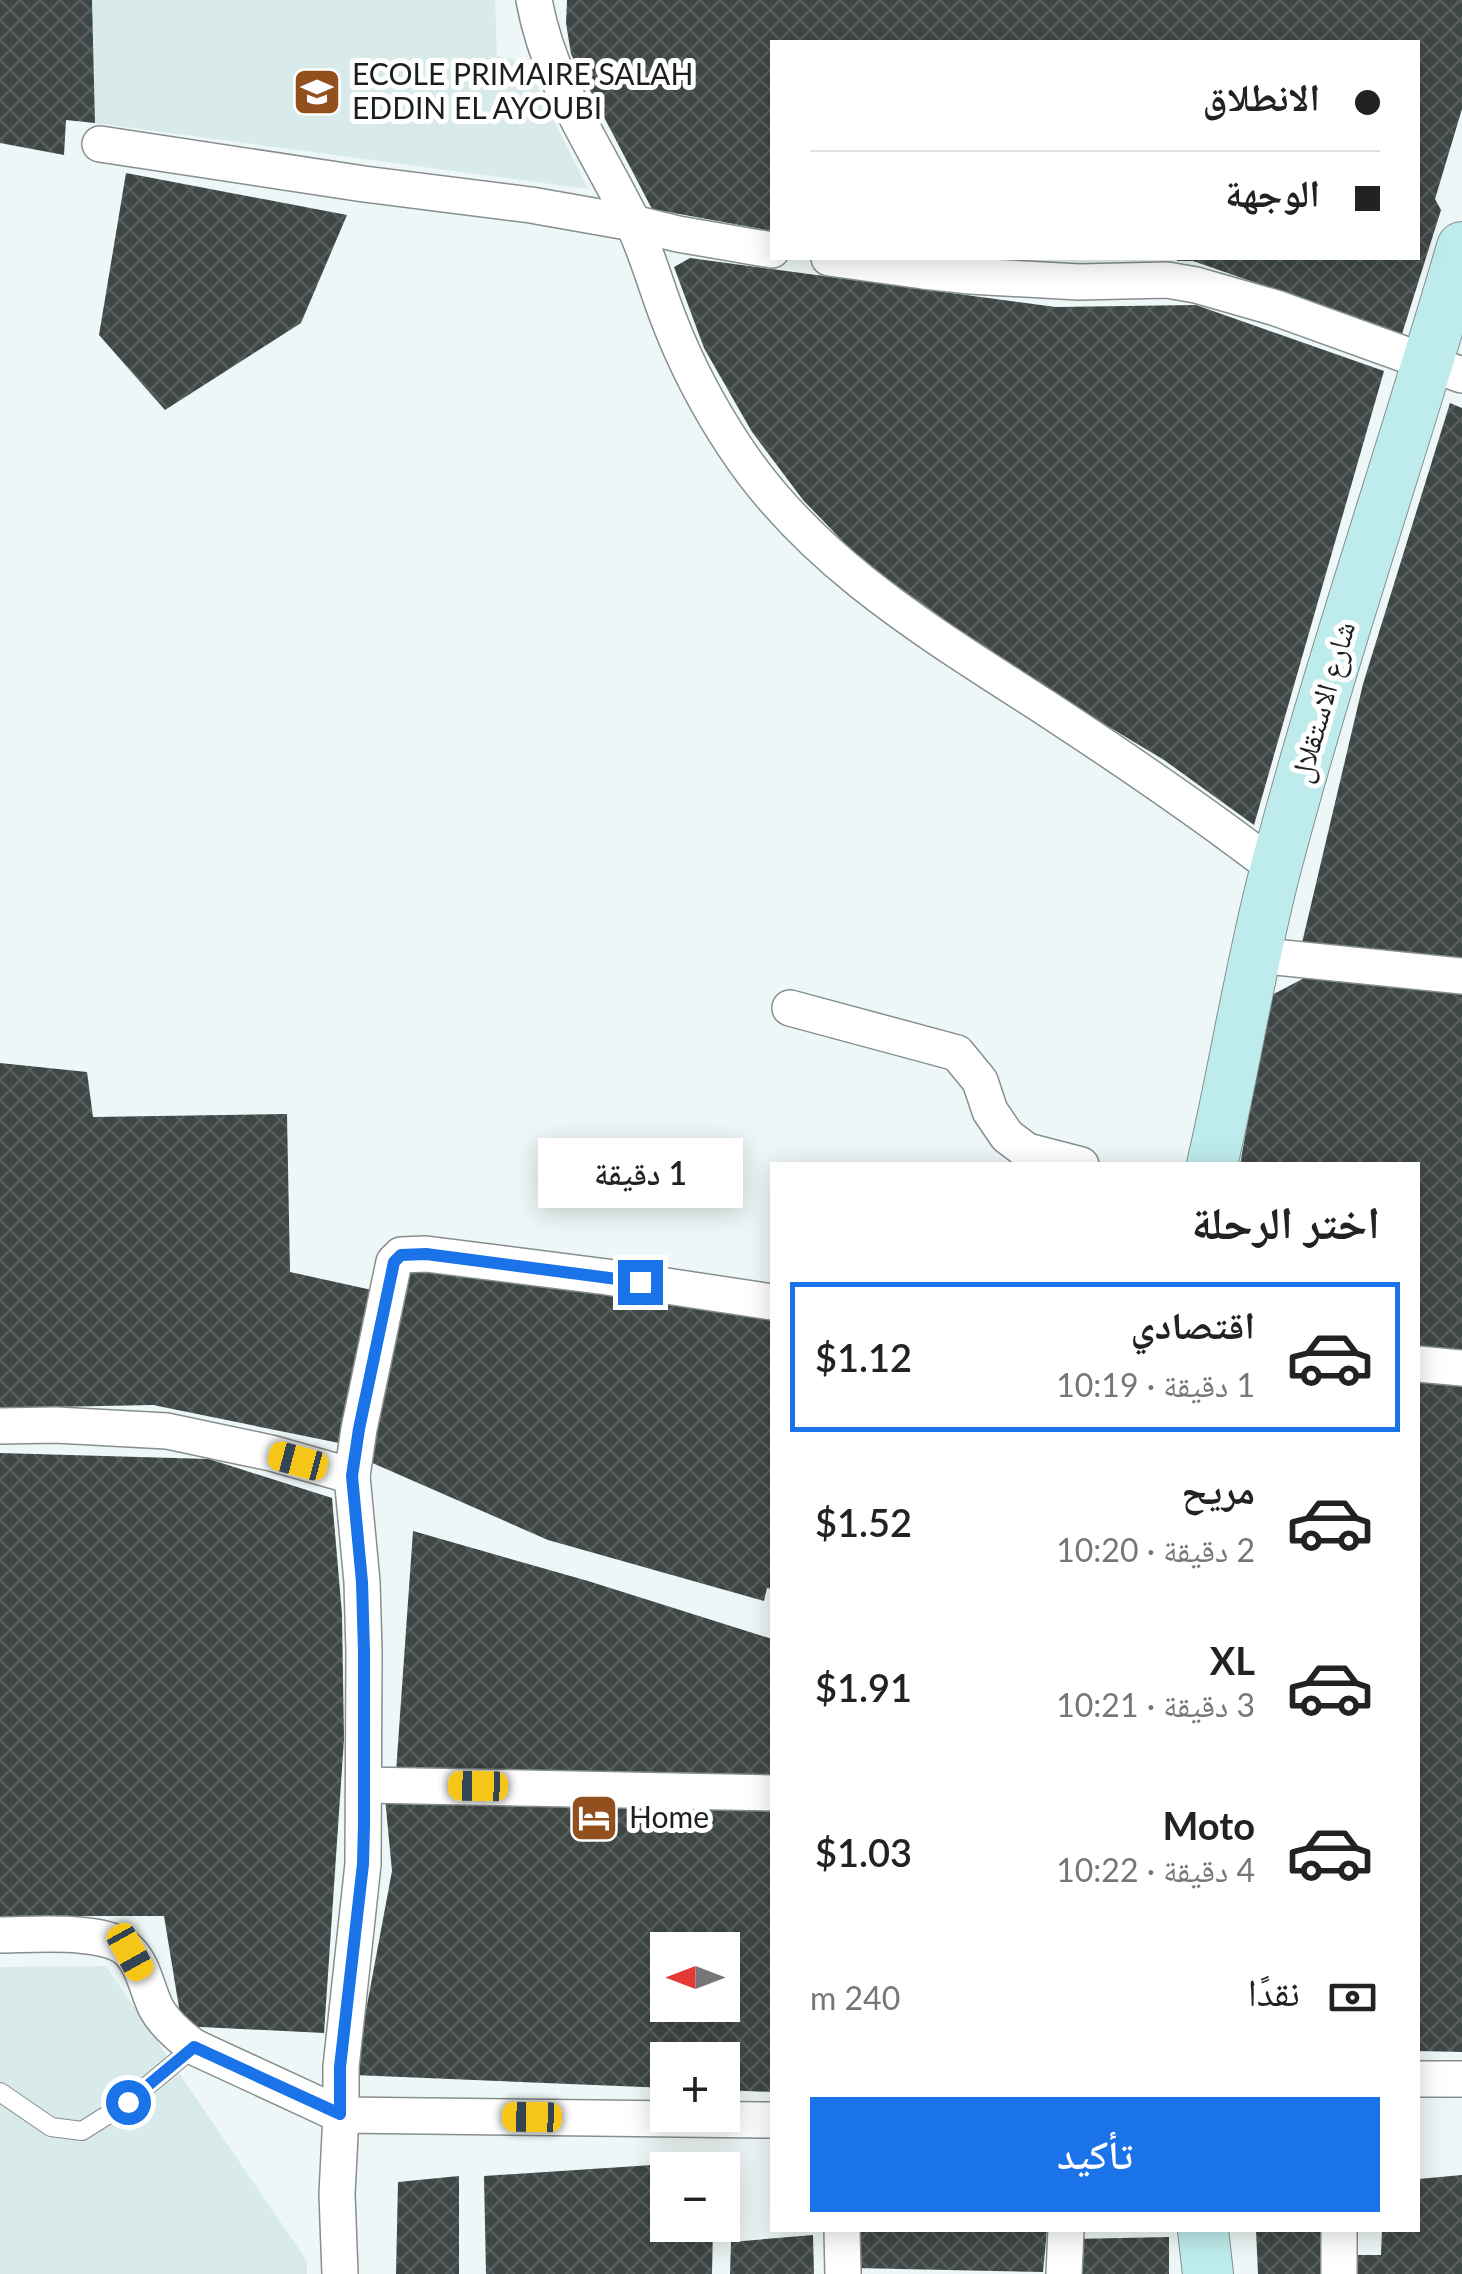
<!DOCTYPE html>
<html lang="ar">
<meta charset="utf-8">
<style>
body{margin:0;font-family:Lato,"Noto Naskh Arabic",sans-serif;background:#f6f6f6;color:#222;direction:rtl;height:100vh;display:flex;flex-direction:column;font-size:38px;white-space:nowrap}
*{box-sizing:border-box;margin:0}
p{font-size:32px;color:#767676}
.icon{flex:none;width:55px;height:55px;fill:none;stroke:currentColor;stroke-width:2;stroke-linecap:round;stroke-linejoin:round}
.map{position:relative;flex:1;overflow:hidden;direction:ltr}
.panel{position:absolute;left:770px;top:1162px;width:650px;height:1070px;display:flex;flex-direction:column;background:#fff;border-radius:0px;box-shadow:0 5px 25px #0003;direction:rtl}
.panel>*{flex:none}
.top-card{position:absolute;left:770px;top:40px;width:650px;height:220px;border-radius:0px;box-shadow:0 5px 25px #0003;direction:rtl;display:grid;align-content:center;height:220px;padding:0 40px;background:#fff}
.needle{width:65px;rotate:270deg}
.buttons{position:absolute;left:650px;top:1932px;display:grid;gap:20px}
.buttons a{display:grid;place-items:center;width:90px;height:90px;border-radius:0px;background:#fff;box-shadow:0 5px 25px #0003;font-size:50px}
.end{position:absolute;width:45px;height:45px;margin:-22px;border:12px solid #1a73e8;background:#fff;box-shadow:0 0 0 5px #fff}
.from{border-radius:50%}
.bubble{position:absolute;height:70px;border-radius:0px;background:#fff;box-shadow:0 5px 25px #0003;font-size:32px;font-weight:600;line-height:70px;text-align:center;direction:rtl}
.car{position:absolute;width:30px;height:60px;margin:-30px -15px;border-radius:12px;box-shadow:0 0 8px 2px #0007;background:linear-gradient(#f5c518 24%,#345 0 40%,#f5c518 0 76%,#345 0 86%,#f5c518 0)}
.top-card b{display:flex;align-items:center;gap:35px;height:95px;font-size:38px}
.top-card b+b{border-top:2px solid #e0e0e0}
.top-card i{width:25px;height:25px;background:#222}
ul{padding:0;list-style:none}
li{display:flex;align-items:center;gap:30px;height:150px;margin:0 20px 15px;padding:0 20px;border:5px solid transparent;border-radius:0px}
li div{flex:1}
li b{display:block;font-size:38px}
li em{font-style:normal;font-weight:600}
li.on{border-color:#1a73e8}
li>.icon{width:90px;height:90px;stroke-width:1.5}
h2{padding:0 40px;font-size:45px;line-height:120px}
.pay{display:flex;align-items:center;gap:25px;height:110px;padding:0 40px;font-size:38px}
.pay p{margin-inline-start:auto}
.button{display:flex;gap:20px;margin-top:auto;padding:20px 40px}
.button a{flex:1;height:115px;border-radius:0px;background:#1a73e8;color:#fff;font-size:40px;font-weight:600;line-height:115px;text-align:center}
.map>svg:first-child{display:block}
.built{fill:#d8eaea}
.building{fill:url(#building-cross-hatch);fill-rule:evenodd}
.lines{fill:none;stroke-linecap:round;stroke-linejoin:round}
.lane-casing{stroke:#868e8e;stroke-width:20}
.street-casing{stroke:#868e8e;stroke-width:38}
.secondary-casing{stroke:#868e8e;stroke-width:52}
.lane{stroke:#fff;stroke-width:18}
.street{stroke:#fff;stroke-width:35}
.secondary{stroke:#beecec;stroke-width:50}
.route{stroke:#1a73e8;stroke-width:12}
.labels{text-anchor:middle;stroke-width:10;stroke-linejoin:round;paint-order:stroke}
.poi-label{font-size:30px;fill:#1b1f1e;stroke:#fff;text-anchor:start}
.street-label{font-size:30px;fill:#1b1f1e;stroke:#fff}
</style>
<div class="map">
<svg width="1462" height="2274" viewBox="0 0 1462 2274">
<defs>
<pattern id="building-cross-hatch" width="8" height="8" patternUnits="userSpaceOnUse" patternTransform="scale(2.5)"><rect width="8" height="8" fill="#3f4646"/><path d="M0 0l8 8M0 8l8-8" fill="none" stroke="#585e5e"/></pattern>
</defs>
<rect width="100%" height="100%" fill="#eef7f7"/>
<g class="built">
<polygon points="92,0 495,0 497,56 525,62 588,189 95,123"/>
<polygon points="106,1966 307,2261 307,2274 0,2274 0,1967"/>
</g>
<g class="building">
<polygon points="0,0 92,0 95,123 66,120 64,155 0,143"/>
<polygon points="567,0 1462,0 1462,109 1435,199 1441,210 1402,334 1193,261 1177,261 1177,258 1418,258 1418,42 772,42 772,231 652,209 571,54 566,23"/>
<polygon points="126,173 347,215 301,323 165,410 99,335"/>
<polygon points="690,258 1056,307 1196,305 1384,371 1254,825 1164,760 1016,671 860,559 803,500 752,432 704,348 674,267"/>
<polygon points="1450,403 1462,408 1462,962 1302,943 1363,684"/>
<polygon points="1308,976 1462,991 1462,1358 1418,1355 1418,1165 1240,1165 1270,996"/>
<polygon points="0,1063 87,1072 93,1117 287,1114 290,1272 381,1292 339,1443 153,1405 0,1408"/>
<polygon points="403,1266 772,1310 772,1589 767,1588 764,1601 548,1540 361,1458"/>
<polygon points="1418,1371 1462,1375 1462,2052 1418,2051"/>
<polygon points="0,1453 209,1459 332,1498 342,1614 344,1739 324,2033 182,2026 164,1916 0,1916"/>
<polygon points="413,1531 588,1581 772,1639 772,1778 396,1772"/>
<path d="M385,1798l387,7v287l-50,-2v-30h-54v28l-314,-13 38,-204zM668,1950h54v55h-54z"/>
<polygon points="713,2161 713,2170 668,2170 668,2225 713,2225 712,2274 486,2274 484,2176"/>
<polygon points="1462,2175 1462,2274 1346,2274 1345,2255 1381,2255 1382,2230 1418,2230 1418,2179"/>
<polygon points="459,2176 459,2274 396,2274 398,2182"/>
<polygon points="852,2230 1047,2230 1043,2272 854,2268"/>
<polygon points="1256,2230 1324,2230 1324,2274 1258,2274"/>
<polygon points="813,2235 814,2274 730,2274 731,2242"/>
<polygon points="1169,2237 1169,2274 1074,2274 1074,2239"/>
</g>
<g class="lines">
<g class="lane-casing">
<polyline id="lane" points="0,2092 51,2127 82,2131 128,2102 194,2047"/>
</g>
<g class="street-casing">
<g id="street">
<path d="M534,0c15,83 62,147 98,221 15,31 24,66 37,99 17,44 40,88 66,127 77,117 197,187 311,261 78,51 156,104 230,161"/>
<polyline points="100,144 364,184 531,205 633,223 678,234 772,250"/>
<polyline points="829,258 923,271 970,276 1079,282 1167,280 1196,285 1276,308 1462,375"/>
<polyline points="1255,955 1462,976"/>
<polyline points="790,1008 957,1053 980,1081 990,1111 1007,1136 1027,1151 1081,1165"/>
<polyline points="1418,1364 1462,1368"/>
<polyline points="0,1426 56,1425 167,1431 271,1453 352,1476"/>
<polyline points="364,1785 772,1793"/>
<path d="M0,1935c32,0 107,-7 129,16 15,15 18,39 27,57 9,16 23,28 38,39l147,68v-48l22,-203 1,-212 -2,-70 -10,-106 7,-47 35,-167 7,-7 25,-1 181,23 165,25"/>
<polyline points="1418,2079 1462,2079"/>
<polyline points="842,2230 843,2274"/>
<polyline points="1339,2230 1339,2274"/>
<polyline points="340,2274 337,2194 341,2115 772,2120"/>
<polyline points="1064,2274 1066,2230"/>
</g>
</g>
<g class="secondary-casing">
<g id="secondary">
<path d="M1212,1165c23,-99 38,-199 64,-298 55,-209 126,-413 186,-620"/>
<polyline points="1203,2230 1208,2274"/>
</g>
</g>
<use href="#lane" class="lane"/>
<use href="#street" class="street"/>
<use href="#secondary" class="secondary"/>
</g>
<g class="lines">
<polyline class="route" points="128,2102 194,2047 340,2114 340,2067 363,1864 364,1824 364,1652 362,1582 352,1476 359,1429 394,1262 401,1255 426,1254 640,1282"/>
</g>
<defs>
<g id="school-square" transform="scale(2.5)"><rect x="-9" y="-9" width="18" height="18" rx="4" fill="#91501d" stroke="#fff"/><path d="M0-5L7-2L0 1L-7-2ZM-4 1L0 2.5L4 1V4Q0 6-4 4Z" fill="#fff"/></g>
<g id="hotel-square" transform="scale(2.5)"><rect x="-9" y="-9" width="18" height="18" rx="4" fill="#91501d" stroke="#fff"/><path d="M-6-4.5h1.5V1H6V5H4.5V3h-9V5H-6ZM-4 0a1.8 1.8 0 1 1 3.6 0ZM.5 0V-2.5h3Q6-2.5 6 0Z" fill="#fff"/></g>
</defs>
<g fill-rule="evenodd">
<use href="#school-square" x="317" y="92"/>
<use href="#hotel-square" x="594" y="1818"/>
</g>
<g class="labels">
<g class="poi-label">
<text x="352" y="85">ECOLE PRIMAIRE SALAH<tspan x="352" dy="34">EDDIN EL AYOUBI</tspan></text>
<text x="629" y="1828">Home</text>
</g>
<g class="street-label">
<text transform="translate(1323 702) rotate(-74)" y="10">شارع الاستقلال</text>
</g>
</g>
</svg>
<div class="buttons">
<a><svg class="needle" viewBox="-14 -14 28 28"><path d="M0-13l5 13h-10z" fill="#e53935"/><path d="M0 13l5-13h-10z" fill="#767676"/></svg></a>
<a>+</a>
<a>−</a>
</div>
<i class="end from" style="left:128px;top:2102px"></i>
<i class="end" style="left:640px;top:1282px"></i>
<div class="bubble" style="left:538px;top:1138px;width:205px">1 دقيقة</div>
<i class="car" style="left:298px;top:1461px;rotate:285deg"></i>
<i class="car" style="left:478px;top:1786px;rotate:271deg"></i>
<i class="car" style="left:130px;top:1952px;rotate:151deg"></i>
<i class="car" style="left:532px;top:2117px;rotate:271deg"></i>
<div class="top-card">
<b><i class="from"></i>الانطلاق</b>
<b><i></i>الوجهة</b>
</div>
<section class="panel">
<h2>اختر الرحلة</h2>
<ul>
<li class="on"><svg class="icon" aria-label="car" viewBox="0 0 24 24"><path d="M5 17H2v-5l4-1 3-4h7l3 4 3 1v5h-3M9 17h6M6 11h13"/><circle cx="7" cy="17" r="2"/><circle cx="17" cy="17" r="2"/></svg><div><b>اقتصادي</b><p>1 دقيقة · 10:19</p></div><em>$1.12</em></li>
<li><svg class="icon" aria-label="car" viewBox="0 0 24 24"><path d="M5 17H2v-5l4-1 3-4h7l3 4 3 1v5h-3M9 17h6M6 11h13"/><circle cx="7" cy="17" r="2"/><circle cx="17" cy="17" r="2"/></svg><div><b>مريح</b><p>2 دقيقة · 10:20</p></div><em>$1.52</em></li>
<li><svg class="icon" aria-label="car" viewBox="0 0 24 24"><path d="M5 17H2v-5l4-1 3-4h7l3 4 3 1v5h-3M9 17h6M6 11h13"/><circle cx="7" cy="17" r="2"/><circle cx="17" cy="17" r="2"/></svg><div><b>XL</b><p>3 دقيقة · 10:21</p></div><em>$1.91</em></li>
<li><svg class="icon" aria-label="car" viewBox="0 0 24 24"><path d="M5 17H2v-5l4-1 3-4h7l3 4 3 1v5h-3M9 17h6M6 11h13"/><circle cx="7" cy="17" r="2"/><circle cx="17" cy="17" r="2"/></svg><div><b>Moto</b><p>4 دقيقة · 10:22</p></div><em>$1.03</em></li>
</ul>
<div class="pay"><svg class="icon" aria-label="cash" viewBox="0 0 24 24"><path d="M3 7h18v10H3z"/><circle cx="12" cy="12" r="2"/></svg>نقدًا<p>240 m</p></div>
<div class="button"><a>تأكيد</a></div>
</section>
</div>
